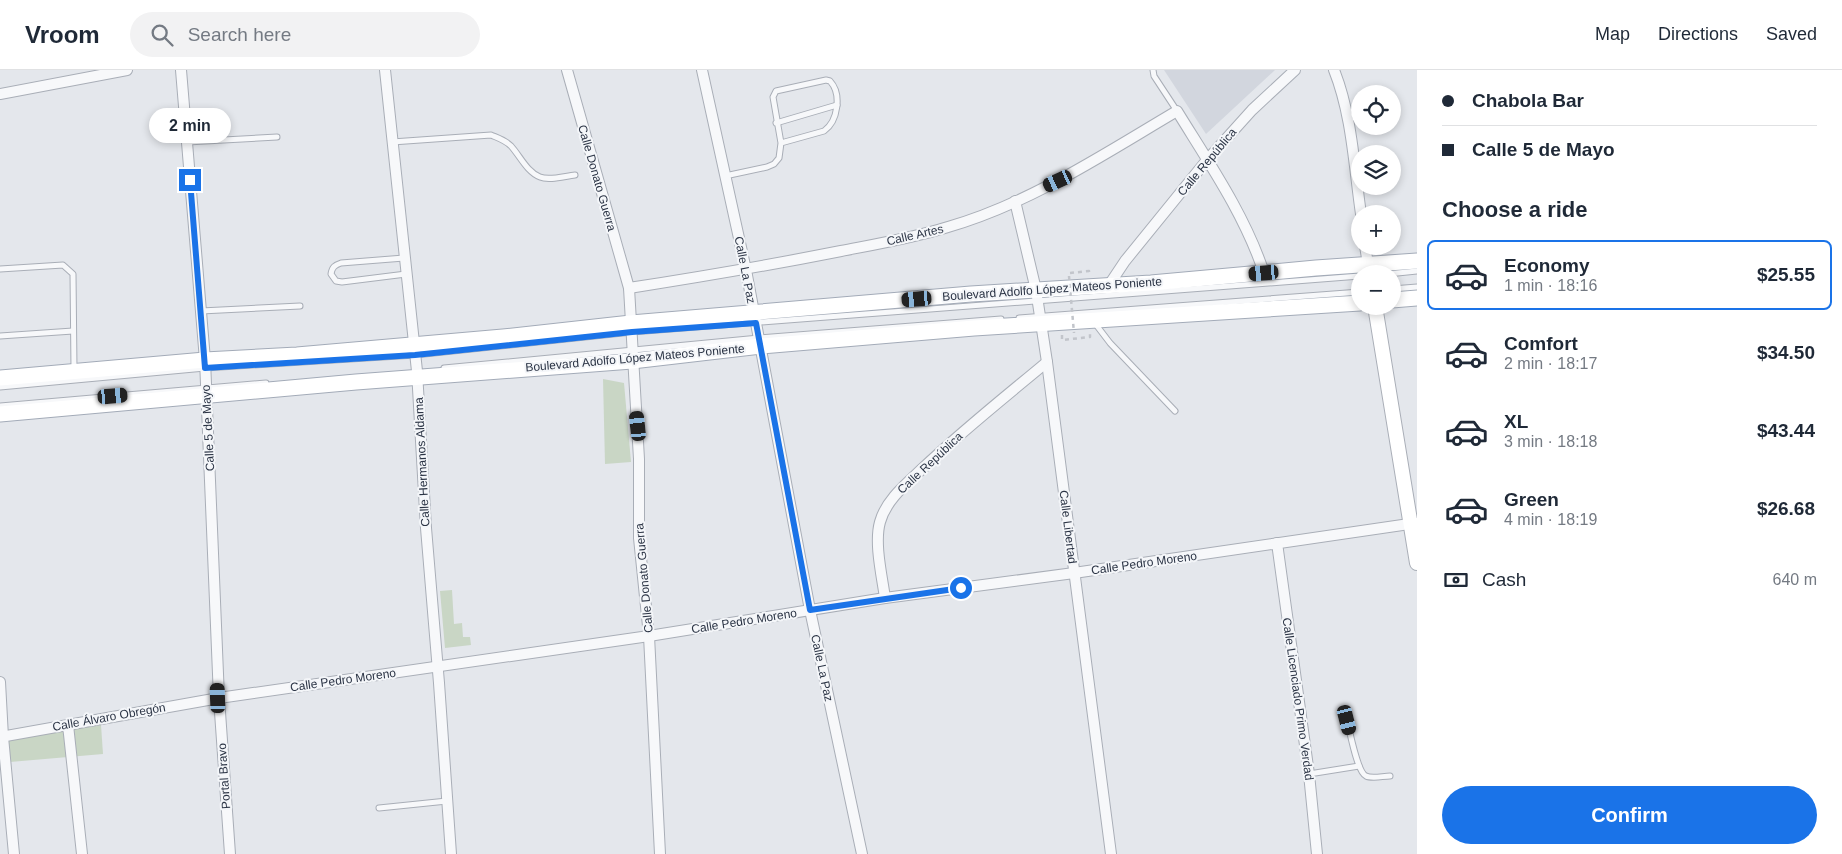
<!DOCTYPE html>
<meta charset="utf-8">
<style>
body{margin:0;font-family:Arial,sans-serif;background:#f2f2f3;color:#1f2937;height:100vh;display:flex;flex-direction:column;font-size:19px;white-space:nowrap}
*{box-sizing:border-box;margin:0}
p{font-size:16px;color:#747a83}
.icon{flex:none;width:28px;height:28px;fill:none;stroke:currentColor;stroke-width:2;stroke-linecap:round;stroke-linejoin:round}
.map{position:relative;flex:1;overflow:hidden}
.panel{display:flex;flex-direction:column;background:#fff;width:425px}
.panel>*{flex:none}
.guide{display:grid;align-content:center;height:110px;padding:0 25px;background:#fff}
.fabs{position:absolute;left:1351px;top:15px;display:grid;gap:10px}
.fabs a{display:grid;place-items:center;width:50px;height:50px;border-radius:50%;background:#fff;box-shadow:0 2px 8px #0003;font-size:25px}
.end{position:absolute;width:22px;height:22px;margin:-11px;border:6px solid #1a73e8;background:#fff;box-shadow:0 0 0 2px #fff}
.from{border-radius:50%}
.bubble{position:absolute;height:35px;border-radius:18px;background:#fff;box-shadow:0 2px 8px #0003;font-size:16px;font-weight:600;line-height:35px;text-align:center}
.car{position:absolute;width:15px;height:30px;margin:-15px -8px;border-radius:6px;box-shadow:0 0 4px 1px #0007;background:linear-gradient(#222 24%,#8ab4d8 0 40%,#222 0 76%,#8ab4d8 0 86%,#222 0)}
.guide b{display:flex;align-items:center;gap:18px;height:48px;font-size:19px}
.guide b+b{border-top:1px solid #e0e1e3}
.guide i{width:12px;height:12px;background:#1f2937}
ul{padding:0;list-style:none}
li{display:flex;align-items:center;gap:15px;height:70px;margin:0 10px 8px;padding:0 15px;border:2px solid transparent;border-radius:8px}
li div{flex:1}
li b{display:block;font-size:19px}
li em{font-style:normal;font-weight:600}
li.current{border-color:#1a73e8}
li>.icon{width:45px;height:45px;stroke-width:1.5}
h2{padding:0 25px;font-size:22px;line-height:60px}
.pay{display:flex;align-items:center;gap:12px;height:55px;padding:0 25px;font-size:19px}
.pay p{margin-inline-start:auto}
.primary-button{display:flex;gap:10px;margin-top:auto;padding:10px 25px}
.primary-button a{flex:1;height:58px;border-radius:30px;background:#1a73e8;color:#fff;font-size:20px;font-weight:600;line-height:58px;text-align:center}
header{display:flex;align-items:center;gap:30px;box-sizing:border-box;height:70px;padding:0 25px;background:#fff;border-bottom:1px solid #e0e1e3}
header strong{font-size:24px}
nav{display:flex;gap:28px;margin-inline-start:auto;font-size:18px}
.search{width:350px;height:45px;background:#f2f2f3;display:flex;align-items:center;gap:12px;box-sizing:border-box;padding:0 18px;border-radius:28px;color:#747a83;font-size:19px}
main{display:flex;flex:1;min-height:0}
.map>svg:first-child{display:block}
.built{fill:#d2d6de}
.green{fill:#c9d6c5}
.lines{fill:none;stroke-linecap:round;stroke-linejoin:round}
.lane-casing{stroke:#a9aeb7;stroke-width:7}
.street-casing{stroke:#a9aeb7;stroke-width:12}
.secondary-casing{stroke:#a9aeb7;stroke-width:16}
.primary-casing{stroke:#a3abb8;stroke-width:17}
.path{stroke:#c2c5cb;stroke-width:2.5;stroke-dasharray:4 4;stroke-linecap:butt}
.lane{stroke:#f7f8fa;stroke-width:5}
.street{stroke:#f7f8fa;stroke-width:10}
.secondary{stroke:#fff;stroke-width:14}
.primary{stroke:#fff;stroke-width:15}
.path-bridge{stroke:#c2c5cb;stroke-width:2.5;stroke-dasharray:4 4;stroke-linecap:butt}
.route{stroke:#1a73e8;stroke-width:6}
.labels{text-anchor:middle;stroke-width:4;stroke-linejoin:round;paint-order:stroke}
.street-label{font-size:12px;fill:#2b3445;stroke:#f4f6f9}
</style>
<header>
<strong>Vroom</strong>
<div class="search"><svg class="icon" aria-label="search" viewBox="0 0 24 24"><circle cx="10" cy="10" r="6"/><path d="M15 15l6 6"/></svg>Search here</div>
<nav><a>Map</a><a>Directions</a><a>Saved</a></nav>
</header>
<main>
<div class="map">
<svg width="1417" height="784" viewBox="0 0 1417 784">
<rect width="100%" height="100%" fill="#e4e7ec"/>
<polygon class="built" points="1164,0 1275,0 1206,64"/>
<g class="green">
<polygon points="603,309 624,313 631,392 605,394"/>
<polygon points="452,520 454,554 462,553 463,567 470,567 471,575 445,578 440,521"/>
<polygon points="101,655 103,684 10,692 8,668"/>
</g>
<g class="lines">
<g class="lane-casing">
<g id="lane">
<polyline points="1153,0 1154,6 1177,41"/>
<polyline points="776,53 837,35"/>
<polyline points="187,72 277,67"/>
<path d="M392,72l99,-7c7,3 14,5 20,11 9,10 16,26 29,31 9,4 25,-1 35,-2"/>
<path d="M725,106l42,-9 7,-3 5,-6 2,-15 -8,-46 3,-6 50,-11 4,1c12,13 8,40 -6,50l-43,12"/>
<path d="M404,188l-63,5c-6,2 -9,4 -10,11l5,7 6,1 64,-8"/>
<polyline points="0,199 63,195 73,204 74,299"/>
<polyline points="1388,204 1417,201"/>
<polyline points="1392,219 1417,217"/>
<polyline points="201,241 300,236"/>
<polyline points="1019,248 1360,222"/>
<polyline points="1094,252 1110,273 1175,341"/>
<polyline points="0,266 73,261"/>
<polyline points="444,298 759,268 1001,249"/>
<polyline points="0,317 205,298 415,285 632,262 1360,206"/>
<polyline points="0,336 266,313"/>
<path d="M1347,651c3,10 10,51 19,55 6,3 17,0 24,0"/>
<polyline points="1309,704 1359,696"/>
<polyline points="379,738 447,731"/>
</g>
</g>
<g class="street-casing">
<g id="street">
<polyline points="181,0 205,290 219,628 230,784"/>
<polyline points="385,0 417,301 426,458 439,613 451,784"/>
<polyline points="567,0 629,218 639,389 639,468 649,566 660,784"/>
<polyline points="702,0 746,200 810,540 862,784"/>
<path d="M1334,0c18,45 20,96 27,144"/>
<polyline points="0,24 127,0"/>
<polyline points="1015,131 1036,220 1047,292 1111,784"/>
<polyline points="1365,176 1368,194"/>
<polyline points="1109,215 1125,191 1207,90 1252,40 1295,0"/>
<path d="M629,218c71,-11 141,-23 212,-37 36,-7 72,-13 107,-24 83,-24 156,-73 229,-116 32,52 68,104 87,162"/>
<polyline points="1277,473 1309,704 1317,784"/>
<path d="M885,528c-3,-22 -11,-55 -5,-76 6,-22 26,-38 42,-53 40,-38 83,-72 125,-107"/>
<polyline points="0,612 3,667 14,784"/>
<polyline points="68,655 82,784"/>
<polyline points="0,667 219,628 649,566 885,528 1074,503 1416,453"/>
</g>
</g>
<g class="secondary-casing">
<polyline id="secondary" points="1375,236 1417,493"/>
</g>
<g class="primary-casing">
<g id="primary">
<polyline points="1392,230 1417,228"/>
<polyline points="0,308 205,290 297,285 503,267 631,253 971,224 1151,213 1316,198 1417,191"/>
<polyline points="0,344 356,312 632,291 761,276 974,258 1360,233"/>
</g>
</g>
<g class="path">
<polyline points="1070,203 1089,201 1089,204"/>
<polyline points="1062,265 1062,270 1090,267 1090,264"/>
</g>
<use href="#lane" class="lane"/>
<use href="#street" class="street"/>
<use href="#secondary" class="secondary"/>
<use href="#primary" class="primary"/>
<polyline class="path-bridge" points="1069,206 1074,263"/>
</g>
<g class="lines">
<polyline class="route" points="190,110 205,298 415,285 632,262 756,253 810,540 961,518"/>
</g>
<g class="labels">
<g class="street-label">
<text transform="translate(1207 92) rotate(-50)" y="4">Calle República</text>
<text transform="translate(597 108) rotate(74)" y="4">Calle Donato Guerra</text>
<text transform="translate(915 165) rotate(-13)" y="4">Calle Artes</text>
<text transform="translate(745 200) rotate(79)" y="4">Calle La Paz</text>
<text transform="translate(1052 219) rotate(-4)" y="4">Boulevard Adolfo López Mateos Poniente</text>
<text transform="translate(635 288) rotate(-5)" y="4">Boulevard Adolfo López Mateos Poniente</text>
<text transform="translate(208 358) rotate(-93)" y="4">Calle 5 de Mayo</text>
<text transform="translate(422 392) rotate(-93)" y="4">Calle Hermanos Aldama</text>
<text transform="translate(930 393) rotate(-43)" y="4">Calle República</text>
<text transform="translate(1068 457) rotate(83)" y="4">Calle Libertad</text>
<text transform="translate(1144 493) rotate(-8)" y="4">Calle Pedro Moreno</text>
<text transform="translate(644 508) rotate(-95)" y="4">Calle Donato Guerra</text>
<text transform="translate(744 551) rotate(-9)" y="4">Calle Pedro Moreno</text>
<text transform="translate(822 598) rotate(78)" y="4">Calle La Paz</text>
<text transform="translate(343 610) rotate(-8)" y="4">Calle Pedro Moreno</text>
<text transform="translate(1298 629) rotate(82)" y="4">Calle Licenciado Primo Verdad</text>
<text transform="translate(109 647) rotate(-10)" y="4">Calle Álvaro Obregón</text>
<text transform="translate(224 706) rotate(-94)" y="4">Portal Bravo</text>
</g>
</g>
</svg>
<div class="fabs">
<a><svg class="icon" aria-label="locate" viewBox="0 0 24 24"><circle cx="12" cy="12" r="6"/><path d="M12 2v4M12 18v4M2 12h4M18 12h4"/></svg></a>
<a><svg class="icon" aria-label="layers" viewBox="0 0 24 24"><path d="M12 4l9 5-9 5-9-5zM3 14l9 5 9-5"/></svg></a>
<a>+</a>
<a>−</a>
</div>
<i class="end from" style="left:961px;top:518px"></i>
<i class="end" style="left:190px;top:110px"></i>
<div class="bubble" style="left:149px;top:38px;width:82px">2 min</div>
<i class="car" style="left:1058px;top:111px;rotate:245deg"></i>
<i class="car" style="left:1264px;top:203px;rotate:265deg"></i>
<i class="car" style="left:917px;top:229px;rotate:265deg"></i>
<i class="car" style="left:113px;top:326px;rotate:85deg"></i>
<i class="car" style="left:638px;top:356px;rotate:354deg"></i>
<i class="car" style="left:218px;top:628px;rotate:358deg"></i>
<i class="car" style="left:1347px;top:650px;rotate:166deg"></i>
</div>
<section class="panel">
<div class="guide">
<b><i class="from"></i>Chabola Bar</b>
<b><i></i>Calle 5 de Mayo</b>
</div>
<h2>Choose a ride</h2>
<ul>
<li class="current"><svg class="icon" aria-label="car" viewBox="0 0 24 24"><path d="M5 17H2v-5l4-1 3-4h7l3 4 3 1v5h-3M9 17h6M6 11h13"/><circle cx="7" cy="17" r="2"/><circle cx="17" cy="17" r="2"/></svg><div><b>Economy</b><p>1 min · 18:16</p></div><em>$25.55</em></li>
<li><svg class="icon" aria-label="car" viewBox="0 0 24 24"><path d="M5 17H2v-5l4-1 3-4h7l3 4 3 1v5h-3M9 17h6M6 11h13"/><circle cx="7" cy="17" r="2"/><circle cx="17" cy="17" r="2"/></svg><div><b>Comfort</b><p>2 min · 18:17</p></div><em>$34.50</em></li>
<li><svg class="icon" aria-label="car" viewBox="0 0 24 24"><path d="M5 17H2v-5l4-1 3-4h7l3 4 3 1v5h-3M9 17h6M6 11h13"/><circle cx="7" cy="17" r="2"/><circle cx="17" cy="17" r="2"/></svg><div><b>XL</b><p>3 min · 18:18</p></div><em>$43.44</em></li>
<li><svg class="icon" aria-label="car" viewBox="0 0 24 24"><path d="M5 17H2v-5l4-1 3-4h7l3 4 3 1v5h-3M9 17h6M6 11h13"/><circle cx="7" cy="17" r="2"/><circle cx="17" cy="17" r="2"/></svg><div><b>Green</b><p>4 min · 18:19</p></div><em>$26.68</em></li>
</ul>
<div class="pay"><svg class="icon" aria-label="cash" viewBox="0 0 24 24"><path d="M3 7h18v10H3z"/><circle cx="12" cy="12" r="2"/></svg>Cash<p>640 m</p></div>
<div class="primary-button"><a>Confirm</a></div>
</section>
</main>
